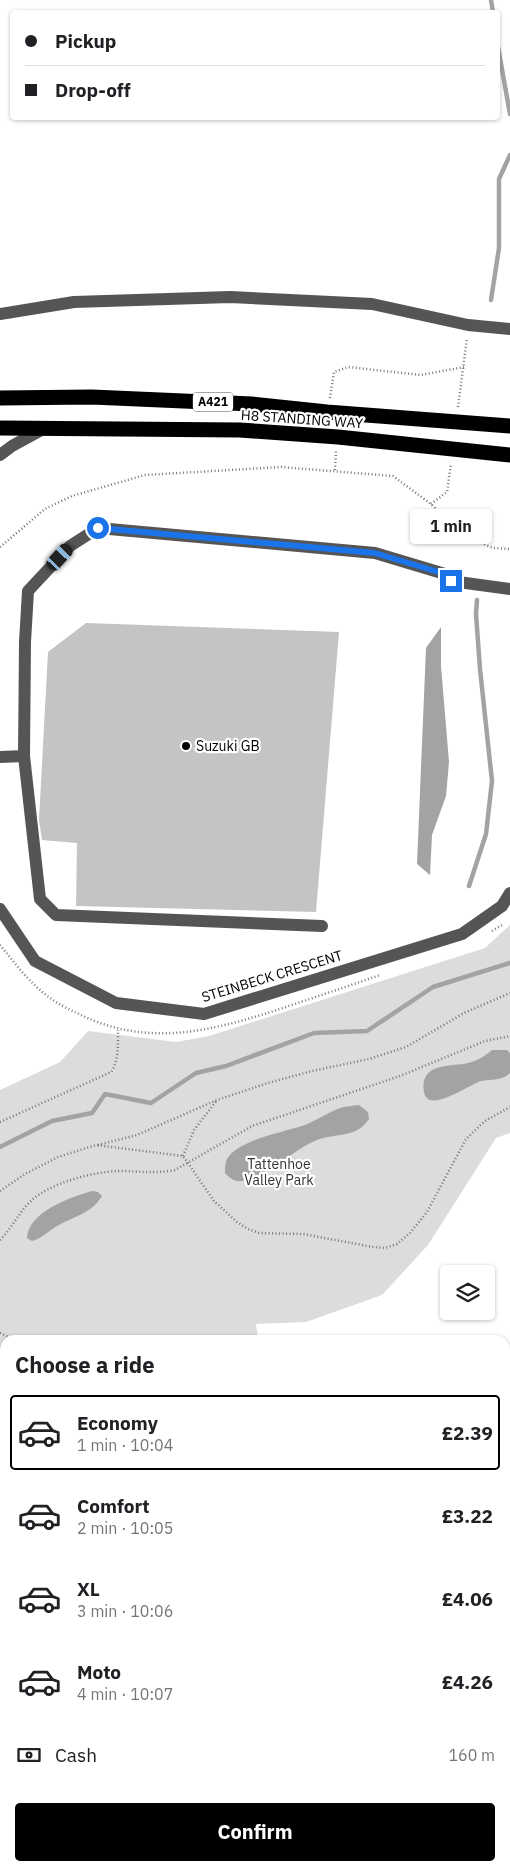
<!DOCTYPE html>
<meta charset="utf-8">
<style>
body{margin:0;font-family:"IBM Plex Sans",sans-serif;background:#f2f2f2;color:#202124;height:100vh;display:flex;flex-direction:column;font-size:19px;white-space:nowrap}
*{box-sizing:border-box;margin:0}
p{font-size:16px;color:#757577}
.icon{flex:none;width:28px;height:28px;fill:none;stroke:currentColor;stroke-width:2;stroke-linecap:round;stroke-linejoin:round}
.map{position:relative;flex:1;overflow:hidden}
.side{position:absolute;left:0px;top:1335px;width:510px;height:536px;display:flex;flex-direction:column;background:#fff;border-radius:15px 15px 0 0;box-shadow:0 1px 4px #0004}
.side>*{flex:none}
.top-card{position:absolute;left:10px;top:10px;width:490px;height:110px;border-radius:5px;box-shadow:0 1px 4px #0004;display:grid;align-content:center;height:110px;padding:0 15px;background:#fff}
.controls{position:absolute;left:440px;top:1265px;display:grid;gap:10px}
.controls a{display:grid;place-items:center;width:55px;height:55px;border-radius:5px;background:#fff;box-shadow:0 1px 4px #0004;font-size:25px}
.end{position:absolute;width:22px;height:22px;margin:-11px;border:6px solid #1a73e8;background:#fff;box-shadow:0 0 0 2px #fff}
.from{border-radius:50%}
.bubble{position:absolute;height:35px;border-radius:5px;background:#fff;box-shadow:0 1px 4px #0004;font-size:16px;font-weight:700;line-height:35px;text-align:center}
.car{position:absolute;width:15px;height:30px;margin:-15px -8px;border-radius:6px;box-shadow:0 0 4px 1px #0007;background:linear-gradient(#222 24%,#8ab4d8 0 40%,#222 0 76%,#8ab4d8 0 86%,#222 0)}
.top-card b{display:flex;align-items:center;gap:18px;height:48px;font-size:19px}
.top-card b+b{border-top:1px solid #e0e0e0}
.top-card i{width:12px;height:12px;background:#202124}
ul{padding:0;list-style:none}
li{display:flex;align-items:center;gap:15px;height:75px;margin:0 10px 8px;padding:0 5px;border:2px solid transparent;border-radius:5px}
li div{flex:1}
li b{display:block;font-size:19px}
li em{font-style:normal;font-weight:700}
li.selected{border-color:#000}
li>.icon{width:45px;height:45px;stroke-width:1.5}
h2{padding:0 15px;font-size:22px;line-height:60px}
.pay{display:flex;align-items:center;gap:12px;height:55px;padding:0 15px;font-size:19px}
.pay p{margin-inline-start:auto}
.button{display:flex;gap:10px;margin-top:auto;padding:10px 15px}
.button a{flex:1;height:58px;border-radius:5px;background:#000;color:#fff;font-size:20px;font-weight:700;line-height:58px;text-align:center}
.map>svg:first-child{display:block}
.green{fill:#dcdcdc}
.water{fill:#a3a3a3}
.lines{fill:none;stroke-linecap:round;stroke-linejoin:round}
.stream{stroke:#a3a3a3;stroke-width:4.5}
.building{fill:#c4c4c4}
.path{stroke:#777;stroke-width:2.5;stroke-dasharray:1 2.5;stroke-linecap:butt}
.minor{stroke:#555;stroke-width:12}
.highway{stroke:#000;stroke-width:15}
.route{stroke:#1a73e8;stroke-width:6}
.poi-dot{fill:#000;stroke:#fff;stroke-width:2}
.labels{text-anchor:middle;stroke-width:4.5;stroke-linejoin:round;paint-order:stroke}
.shield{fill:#fff;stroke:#4c4c4c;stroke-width:1}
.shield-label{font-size:12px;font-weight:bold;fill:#000}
.street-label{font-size:14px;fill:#000;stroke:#fff}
.poi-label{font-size:14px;fill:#000;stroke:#fff;text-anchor:start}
.park-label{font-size:14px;fill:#333;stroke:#fff}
</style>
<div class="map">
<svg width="510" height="1871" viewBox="0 0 510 1871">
<rect width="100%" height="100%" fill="#fff"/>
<g class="green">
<polygon points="510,925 510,1133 496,1138 428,1245 382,1295 306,1322 256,1324 258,1340 5,1340 5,1488 0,1487 0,1090 60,1062 88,1031 176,1042 209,1036 485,948"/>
<polygon points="318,1866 388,1866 391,1871 320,1871"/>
</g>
<g class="water">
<polygon points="441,627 441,666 449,762 446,796 432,835 430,875 417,864 426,648"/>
<path d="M492,1050h15l3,3v20c-8,8 -18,6 -29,8 -11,3 -53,34 -57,11 -5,-30 27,-25 44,-29 9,-2 17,-7 24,-13z"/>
<path d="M359,1105l9,7 1,7c-12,19 -33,14 -52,21 -22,8 -54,40 -75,41 -8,1 -12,-3 -17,-8 0,-7 0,-13 5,-18 14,-16 54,-23 75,-30 12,-5 24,-13 35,-17 6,-2 13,-2 19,-3z"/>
<path d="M92,1191l6,1 4,4c-10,17 -27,20 -43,29 -10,5 -16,13 -27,16l-5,-3c1,-26 44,-41 65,-47z"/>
</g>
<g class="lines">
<g class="stream">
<polyline points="491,0 493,12"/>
<polyline points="498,47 510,114"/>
<polyline points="491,300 499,248 499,179 510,155"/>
<polyline points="469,886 486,834 492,781 480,669 476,614 477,600"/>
<polyline points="0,1147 52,1121 92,1113 105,1094 151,1103 196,1073 226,1066 314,1033 367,1031 433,987 510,963"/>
<polyline points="0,1354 5,1358"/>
</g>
</g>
<polygon class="building" points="86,623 339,632 316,912 76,906 77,843 42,840 39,820 48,652"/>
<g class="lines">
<g class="path">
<polyline points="330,398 334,372 348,367 421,375 464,367"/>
<polyline points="458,407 467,338"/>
<polyline points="335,470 336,451"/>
<polyline points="431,504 447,492 451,464"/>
<polyline points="0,547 45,509 72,496 145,475 281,467 393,476 431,504 462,535 493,548 510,549"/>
<polyline points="492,931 502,925"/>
<path d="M0,945c14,17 28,36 46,50 10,8 22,14 33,19 70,35 137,16 207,-7 32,-11 63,-21 94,-32"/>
<path d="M0,1122l111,-50c8,-11 7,-29 7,-42"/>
<polyline points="98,1145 137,1135 217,1100 268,1083 312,1071 369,1059 406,1047 464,1013 510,993"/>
<polyline points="183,1156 194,1130 217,1100"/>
<polyline points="0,1191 25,1174 58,1157 96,1145 183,1156 214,1201 237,1222 248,1229 259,1233 303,1234 373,1247 385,1248 397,1244 410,1233 427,1212 466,1139 485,1121 510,1107"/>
<path d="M0,1240c12,-12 19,-28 31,-39 19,-18 61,-29 87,-30 20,0 38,3 57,-1l77,-44 148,-50 85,-35 25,-5"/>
<polyline points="0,1333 16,1340"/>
<polyline points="335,1866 336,1871"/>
</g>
<g class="minor">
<polyline points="0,314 74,302 230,297 372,304 468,325 510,329"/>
<polyline points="0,455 12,446 45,428"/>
<polyline points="0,757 24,756"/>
<polyline points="0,909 35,961 116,1003 204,1014 462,934 502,906 510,893"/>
<polyline points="322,926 56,915 40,899 24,756 25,642 28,591 70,546 98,528 375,553 445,574 451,581 510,589"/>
<polyline points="505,1435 510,1429"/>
<polyline points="313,1866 316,1871"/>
<polyline points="125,1871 133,1866"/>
</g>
<g class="highway">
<polyline points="0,398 92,397 252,404 327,412 510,426"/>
<polyline points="0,428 240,430 338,437 510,455"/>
</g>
</g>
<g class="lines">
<polyline class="route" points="98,528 375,553 445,574 451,581"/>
</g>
<circle class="poi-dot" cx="186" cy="746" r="5"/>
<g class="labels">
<rect class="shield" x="193" y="392.5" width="40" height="19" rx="4"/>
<g class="shield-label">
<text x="213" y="406">A421</text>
</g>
<g class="street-label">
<text transform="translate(302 419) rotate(4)" y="5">H8 STANDING WAY</text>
<text transform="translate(272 976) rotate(-17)" y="5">STEINBECK CRESCENT</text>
</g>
<g class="poi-label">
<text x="196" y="751">Suzuki GB</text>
</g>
<g class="park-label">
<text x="279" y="1169">Tattenhoe<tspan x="279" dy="16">Valley Park</tspan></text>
</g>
</g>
</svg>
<div class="controls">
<a><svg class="icon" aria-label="layers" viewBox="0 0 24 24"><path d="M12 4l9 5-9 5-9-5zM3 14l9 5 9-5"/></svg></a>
</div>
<i class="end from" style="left:98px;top:528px"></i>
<i class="end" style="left:451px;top:581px"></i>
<div class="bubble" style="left:410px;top:509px;width:82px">1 min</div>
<i class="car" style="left:60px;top:557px;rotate:43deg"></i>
<div class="top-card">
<b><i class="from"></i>Pickup</b>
<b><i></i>Drop-off</b>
</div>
<section class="side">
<h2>Choose a ride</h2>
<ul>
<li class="selected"><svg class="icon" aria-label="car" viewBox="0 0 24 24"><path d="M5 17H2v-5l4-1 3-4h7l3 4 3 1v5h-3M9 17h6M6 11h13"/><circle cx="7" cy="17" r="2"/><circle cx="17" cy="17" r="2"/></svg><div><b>Economy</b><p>1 min · 10:04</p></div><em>£2.39</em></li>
<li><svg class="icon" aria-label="car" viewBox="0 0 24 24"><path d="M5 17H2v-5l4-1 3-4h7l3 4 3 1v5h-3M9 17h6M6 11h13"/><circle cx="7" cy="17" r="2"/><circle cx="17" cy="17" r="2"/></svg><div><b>Comfort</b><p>2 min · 10:05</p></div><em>£3.22</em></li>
<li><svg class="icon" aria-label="car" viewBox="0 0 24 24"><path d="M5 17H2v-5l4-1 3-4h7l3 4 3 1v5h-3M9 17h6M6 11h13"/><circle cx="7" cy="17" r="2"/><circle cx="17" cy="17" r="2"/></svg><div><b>XL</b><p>3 min · 10:06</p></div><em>£4.06</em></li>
<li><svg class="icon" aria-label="car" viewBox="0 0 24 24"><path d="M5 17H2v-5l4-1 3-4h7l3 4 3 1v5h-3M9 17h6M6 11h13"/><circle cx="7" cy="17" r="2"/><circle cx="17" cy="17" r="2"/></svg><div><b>Moto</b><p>4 min · 10:07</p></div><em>£4.26</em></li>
</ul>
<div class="pay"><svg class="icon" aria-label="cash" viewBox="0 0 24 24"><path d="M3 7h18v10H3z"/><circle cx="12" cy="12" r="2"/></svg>Cash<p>160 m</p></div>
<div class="button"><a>Confirm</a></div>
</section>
</div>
